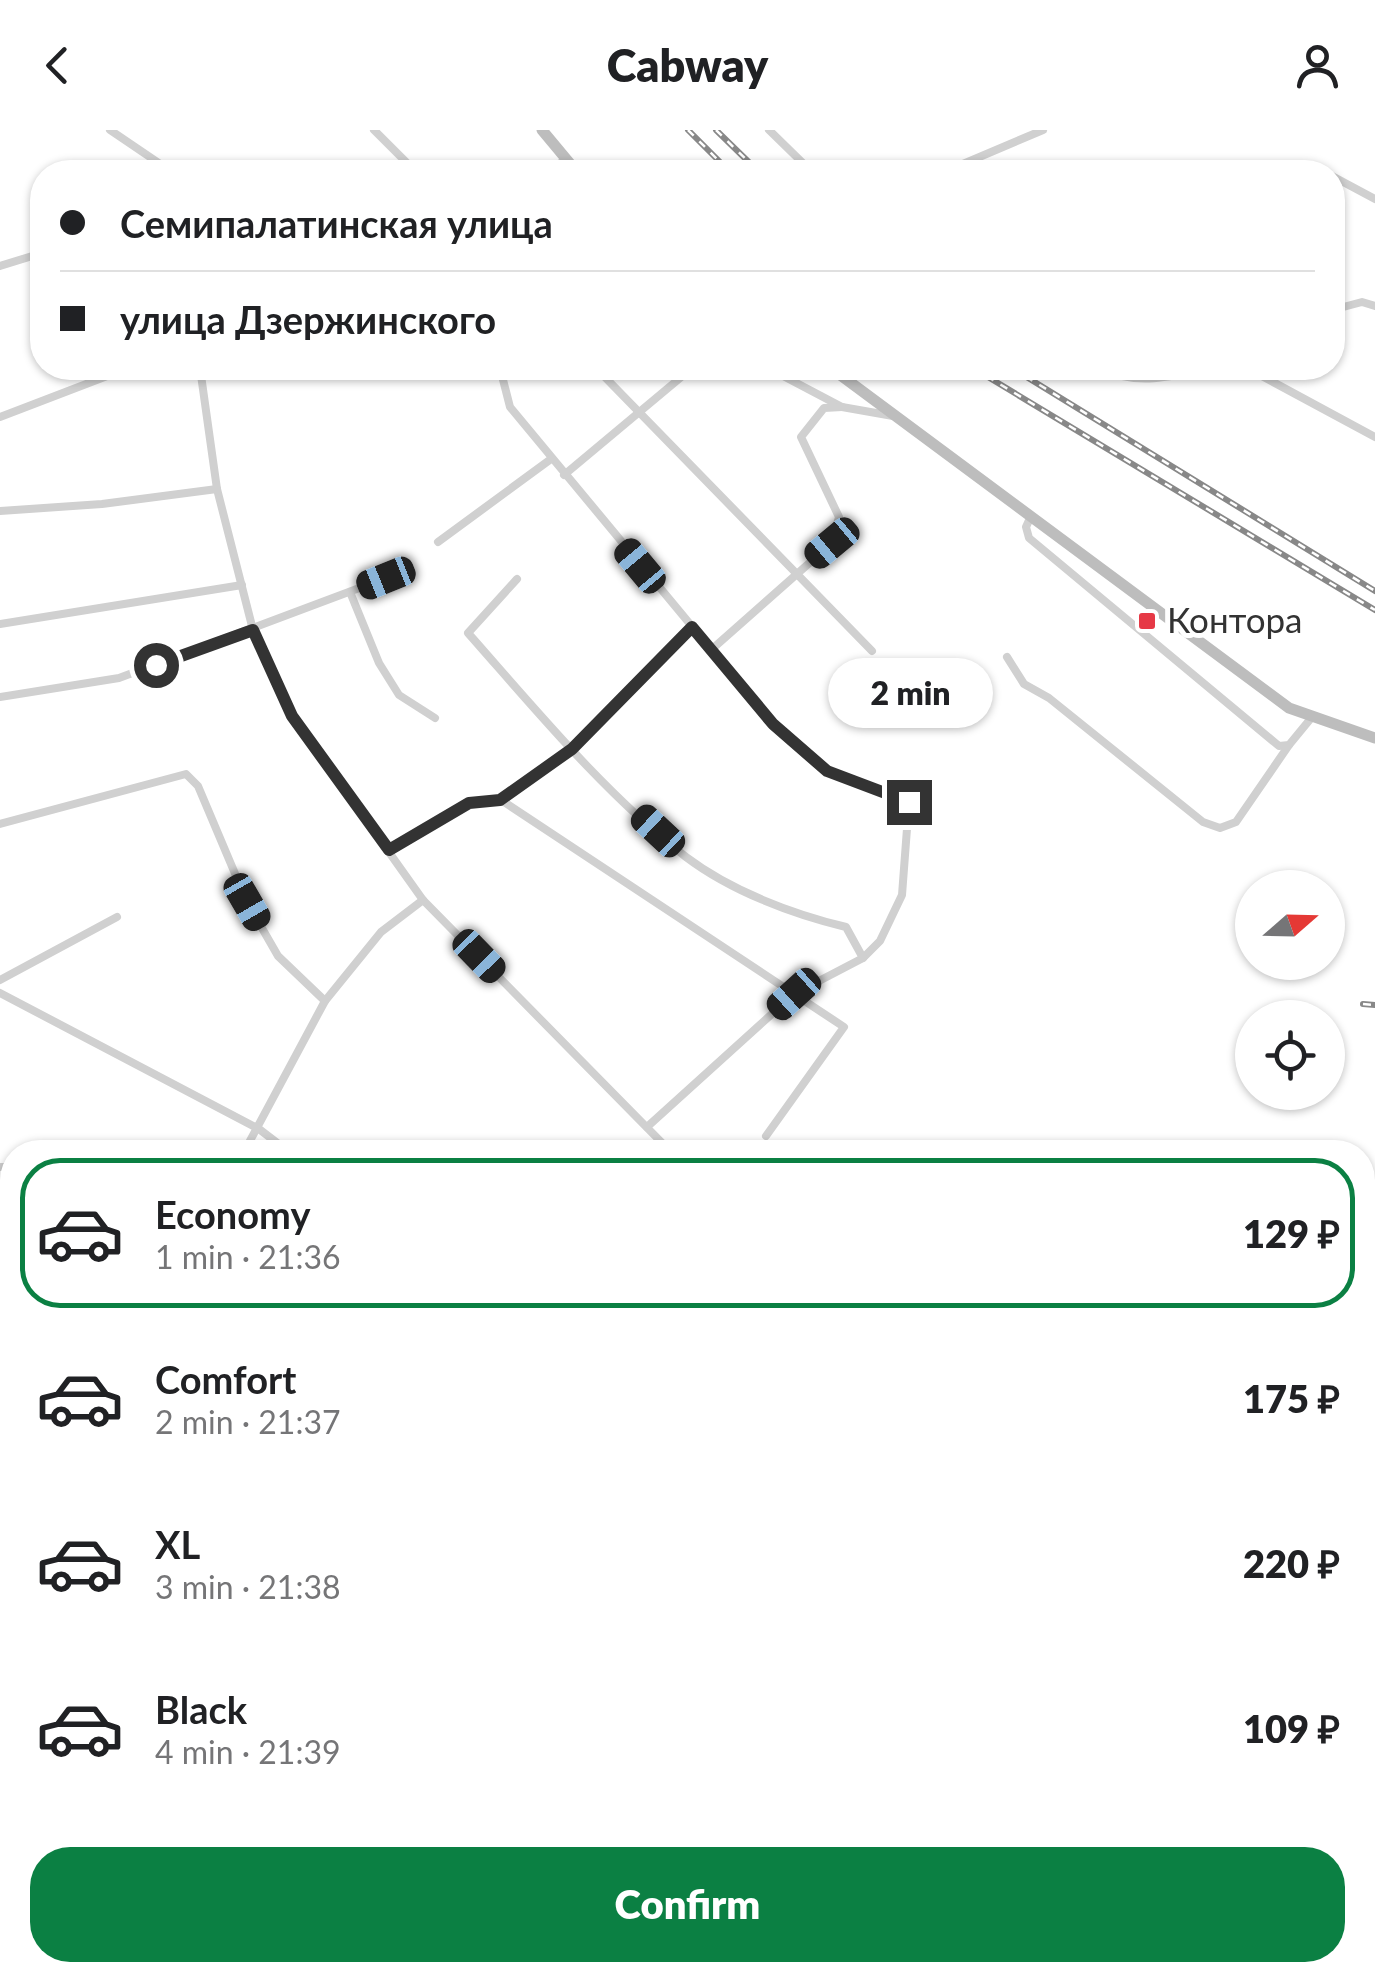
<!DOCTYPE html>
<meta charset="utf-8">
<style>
body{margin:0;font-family:Lato,sans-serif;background:#f6f6f6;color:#202124;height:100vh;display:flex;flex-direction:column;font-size:38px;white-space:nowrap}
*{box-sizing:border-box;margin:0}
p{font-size:32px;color:#757577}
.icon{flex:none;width:55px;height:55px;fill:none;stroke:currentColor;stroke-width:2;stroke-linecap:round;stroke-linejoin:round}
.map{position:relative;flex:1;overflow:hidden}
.side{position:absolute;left:0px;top:1010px;width:1375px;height:842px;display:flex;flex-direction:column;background:#fff;border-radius:40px 40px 0 0;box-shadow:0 2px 8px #0004}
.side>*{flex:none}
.guide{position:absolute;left:30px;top:30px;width:1315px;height:220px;border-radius:40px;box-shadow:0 2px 8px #0004;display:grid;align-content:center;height:220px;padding:0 30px;background:#fff}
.needle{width:65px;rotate:70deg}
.tools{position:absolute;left:1235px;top:740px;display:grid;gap:20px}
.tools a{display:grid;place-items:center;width:110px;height:110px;border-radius:50%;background:#fff;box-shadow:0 2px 8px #0004;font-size:50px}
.end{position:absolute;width:45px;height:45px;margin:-22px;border:12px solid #333;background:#fff;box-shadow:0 0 0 5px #fff}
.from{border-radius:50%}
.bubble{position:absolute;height:70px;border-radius:35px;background:#fff;box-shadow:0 2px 8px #0004;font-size:32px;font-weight:800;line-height:70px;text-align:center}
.car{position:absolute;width:30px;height:60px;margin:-30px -15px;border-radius:12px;box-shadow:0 0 8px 2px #0007;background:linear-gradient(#222 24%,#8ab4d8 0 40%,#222 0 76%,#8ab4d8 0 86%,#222 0)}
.guide b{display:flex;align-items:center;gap:35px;height:95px;font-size:38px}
.guide b+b{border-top:2px solid #e0e0e0}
.guide i{width:25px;height:25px;background:#202124}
ul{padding:18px 0 0;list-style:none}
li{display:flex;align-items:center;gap:30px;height:150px;margin:0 20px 15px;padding:0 10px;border:5px solid transparent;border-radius:40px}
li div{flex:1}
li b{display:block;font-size:38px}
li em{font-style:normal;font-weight:800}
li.active{border-color:#0b8043}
li>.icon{width:90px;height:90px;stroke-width:1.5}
.button{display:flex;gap:20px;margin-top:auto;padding:20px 30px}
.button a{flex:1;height:115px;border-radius:40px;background:#0b8043;color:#fff;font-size:40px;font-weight:800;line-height:115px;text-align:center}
header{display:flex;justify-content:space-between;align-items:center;height:130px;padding:0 30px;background:#fff;font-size:45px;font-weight:800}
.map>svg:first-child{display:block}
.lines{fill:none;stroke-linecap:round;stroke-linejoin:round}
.stream{stroke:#cfe2ee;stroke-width:2.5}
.street{stroke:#d0d0d0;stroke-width:8}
.secondary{stroke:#bdbdbd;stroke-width:11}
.rail-casing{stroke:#888;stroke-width:6}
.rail{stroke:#fff;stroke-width:2.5;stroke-dasharray:8;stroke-linecap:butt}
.route{stroke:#333;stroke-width:12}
.poi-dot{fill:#e63946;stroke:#fff;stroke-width:4}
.labels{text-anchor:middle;stroke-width:10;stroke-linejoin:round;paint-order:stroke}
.poi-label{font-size:35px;fill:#333;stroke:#fff;text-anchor:start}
</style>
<header><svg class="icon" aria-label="back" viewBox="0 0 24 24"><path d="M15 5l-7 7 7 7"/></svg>Cabway<svg class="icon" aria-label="person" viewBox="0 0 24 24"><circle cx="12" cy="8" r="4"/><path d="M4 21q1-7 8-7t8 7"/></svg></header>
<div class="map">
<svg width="1375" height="1852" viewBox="0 0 1375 1852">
<rect width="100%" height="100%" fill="#fff"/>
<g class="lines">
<polyline class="stream" points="1362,1760 1375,1769"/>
<g class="street">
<polyline points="110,0 172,42"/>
<polyline points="374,0 416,42"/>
<polyline points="769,0 812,42"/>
<polyline points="548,42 566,29"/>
<polyline points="944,42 1043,0"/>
<polyline points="1302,42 1323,42"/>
<polyline points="1332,46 1375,69"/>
<polyline points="0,136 42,123"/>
<polyline points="1332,180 1362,172 1375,176"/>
<polyline points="200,238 217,359 253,500 292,586 423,770 671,1022"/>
<polyline points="500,238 510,277 773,594 827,641 909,672 902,765 880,811 863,828 794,864 647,997"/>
<polyline points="596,238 872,521"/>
<polyline points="768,238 842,277 893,286"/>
<path d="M1103,238c31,19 73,8 106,0"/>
<polyline points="1247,238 1375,307"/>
<polyline points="0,287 128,238"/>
<polyline points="564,345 692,238"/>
<polyline points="0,381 102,374 217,359"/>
<polyline points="1031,386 1026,397 1029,408 1279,616 1289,615 1312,587"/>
<polyline points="438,412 551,329"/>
<path d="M517,449l-49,54c68,77 137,161 218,224 45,34 106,57 160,70l17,31"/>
<polyline points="350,462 379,533 399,565 435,588"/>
<polyline points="0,494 242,455"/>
<polyline points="711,520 832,413 839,387 801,307 824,278 842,277"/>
<polyline points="1007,527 1024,554 1049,568 1203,692 1220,698 1236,692 1289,615"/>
<polyline points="0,567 119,548 386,448"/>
<polyline points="501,670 844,897 766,1006"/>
<polyline points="0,694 186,644 198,656 247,772 278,826 325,871"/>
<polyline points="389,720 469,673 501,670 571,619 692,497"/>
<polyline points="0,850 117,787"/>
<polyline points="0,863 259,999 289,1022"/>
<polyline points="244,1022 325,871 381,802 423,770"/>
<polyline points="0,1037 12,1037"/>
<polyline points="1362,1248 1375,1256"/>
<polyline points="1362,1495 1375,1505"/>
<polyline points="1362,1551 1375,1527"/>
<polyline points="1362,1614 1375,1623"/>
<polyline points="0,1719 12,1733"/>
<polyline points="90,1840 92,1852"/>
<polyline points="435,1840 454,1852"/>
<polyline points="1106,1840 1126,1852"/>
<polyline points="1319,1840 1339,1852"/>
<polyline points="281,1852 282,1840"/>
<polyline points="704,1852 712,1840"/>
<polyline points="1185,1852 1191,1840"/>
</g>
<g class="secondary">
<polyline points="542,0 577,42"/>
<polyline points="831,238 1289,578 1375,608"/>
<polyline points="0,1341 12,1347"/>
<polyline points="803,1840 823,1852"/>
</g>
<g class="rail-casing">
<g id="rail">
<polyline points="688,0 730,42"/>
<polyline points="716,0 759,42"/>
<polyline points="973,238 1375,480"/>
<polyline points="1012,238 1375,461"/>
<polyline points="1363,874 1375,875"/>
</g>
</g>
<use href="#rail" class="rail"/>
</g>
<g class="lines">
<polyline class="route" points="156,535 253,500 292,586 389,720 469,673 500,670 572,619 692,497 773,594 827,641 909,672"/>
</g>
<rect class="poi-dot" x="1137" y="481" width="20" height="20" rx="5"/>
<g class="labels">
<g class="poi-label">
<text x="1167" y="503">Контора</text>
</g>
</g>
</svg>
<div class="tools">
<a><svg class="needle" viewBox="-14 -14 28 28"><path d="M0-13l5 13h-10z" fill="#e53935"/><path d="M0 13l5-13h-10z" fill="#757577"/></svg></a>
<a><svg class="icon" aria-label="locate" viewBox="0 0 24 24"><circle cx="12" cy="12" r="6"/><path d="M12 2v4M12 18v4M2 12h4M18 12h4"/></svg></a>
</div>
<i class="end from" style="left:156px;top:535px"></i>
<i class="end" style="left:909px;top:672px"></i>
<div class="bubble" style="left:828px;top:528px;width:165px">2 min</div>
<i class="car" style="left:832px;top:413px;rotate:230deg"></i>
<i class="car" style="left:640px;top:436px;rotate:320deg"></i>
<i class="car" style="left:386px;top:448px;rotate:248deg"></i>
<i class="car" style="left:658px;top:701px;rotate:313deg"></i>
<i class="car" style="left:247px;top:772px;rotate:150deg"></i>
<i class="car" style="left:479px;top:826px;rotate:136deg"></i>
<i class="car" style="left:794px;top:864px;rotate:228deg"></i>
<div class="guide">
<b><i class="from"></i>Семипалатинская улица</b>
<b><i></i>улица Дзержинского</b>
</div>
<section class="side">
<ul>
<li class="active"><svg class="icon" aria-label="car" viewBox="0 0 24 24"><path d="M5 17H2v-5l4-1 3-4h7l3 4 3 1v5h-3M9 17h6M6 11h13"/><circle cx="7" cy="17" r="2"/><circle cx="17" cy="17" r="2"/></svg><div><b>Economy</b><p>1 min · 21:36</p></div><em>129 ₽</em></li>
<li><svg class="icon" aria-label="car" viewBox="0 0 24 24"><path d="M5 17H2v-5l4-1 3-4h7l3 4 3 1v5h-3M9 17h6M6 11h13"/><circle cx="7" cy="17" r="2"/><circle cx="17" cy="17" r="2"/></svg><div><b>Comfort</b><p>2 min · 21:37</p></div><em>175 ₽</em></li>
<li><svg class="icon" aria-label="car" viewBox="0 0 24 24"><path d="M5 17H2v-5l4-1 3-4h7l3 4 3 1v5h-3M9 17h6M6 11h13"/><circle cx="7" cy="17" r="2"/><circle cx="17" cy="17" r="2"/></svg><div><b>XL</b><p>3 min · 21:38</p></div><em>220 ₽</em></li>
<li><svg class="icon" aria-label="car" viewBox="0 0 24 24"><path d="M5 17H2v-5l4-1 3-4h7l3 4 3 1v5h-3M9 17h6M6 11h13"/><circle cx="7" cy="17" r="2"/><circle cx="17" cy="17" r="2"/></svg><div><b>Black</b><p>4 min · 21:39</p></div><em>109 ₽</em></li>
</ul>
<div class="button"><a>Confirm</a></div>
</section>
</div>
